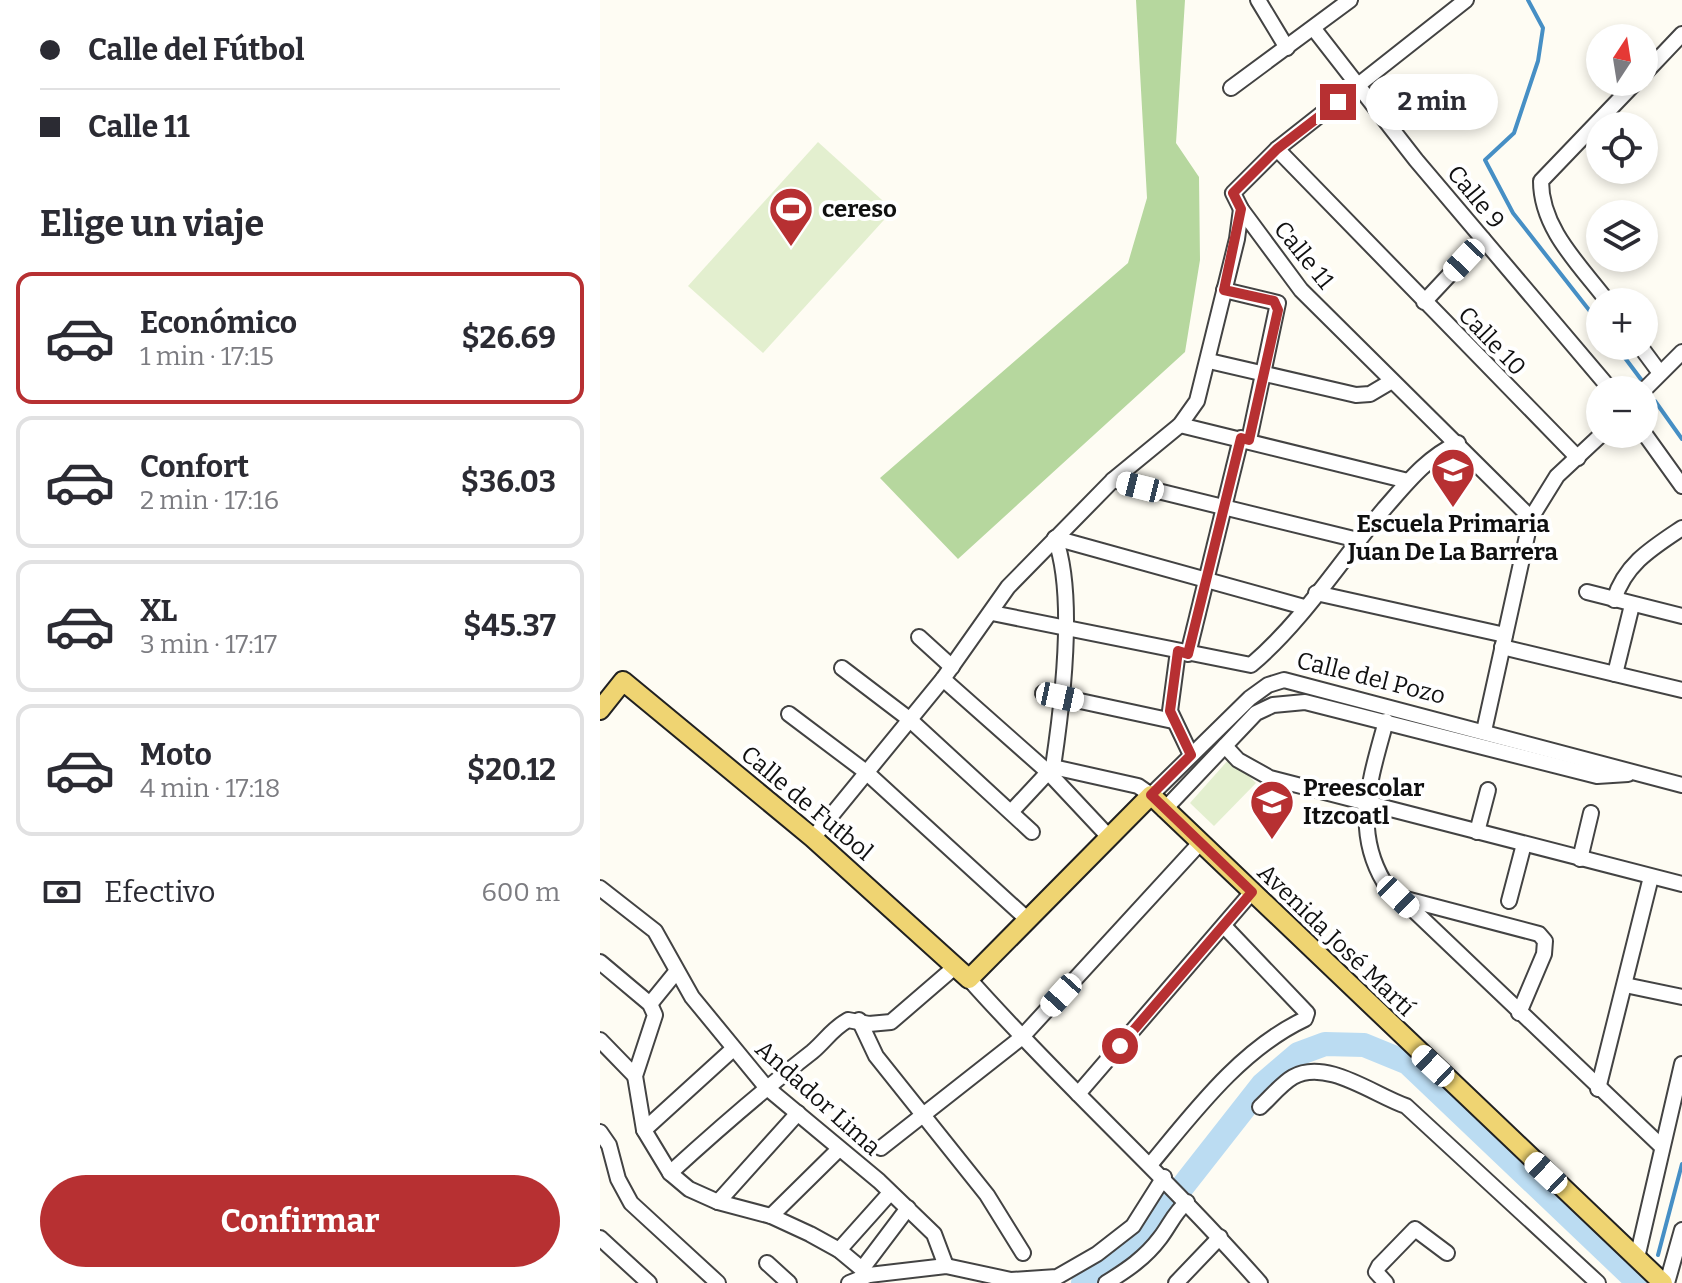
<!DOCTYPE html>
<html lang="es">
<meta charset="utf-8">
<style>
body{margin:0;font-family:Bitter,serif;background:#f2f2f3;color:#2b2b33;height:100vh;display:flex;flex-direction:column;font-size:30px;white-space:nowrap}
*{box-sizing:border-box;margin:0}
p{font-size:26px;color:#7c7c81}
.icon{flex:none;width:44px;height:44px;fill:none;stroke:currentColor;stroke-width:2;stroke-linecap:round;stroke-linejoin:round}
.map{position:relative;flex:1;overflow:hidden}
.panel{display:flex;flex-direction:column;background:#fff;width:600px}
.panel>*{flex:none}
.guide{display:grid;align-content:center;height:176px;padding:0 40px;background:#fff}
.needle{width:52px;rotate:12deg}
.tools{position:absolute;left:986px;top:24px;display:grid;gap:16px}
.tools a{display:grid;place-items:center;width:72px;height:72px;border-radius:50%;background:#fff;box-shadow:0 4px 12px #0003;font-size:40px}
.end{position:absolute;width:36px;height:36px;margin:-18px;border:10px solid #b73032;background:#fff;box-shadow:0 0 0 4px #fff}
.from{border-radius:50%}
.bubble{position:absolute;height:56px;border-radius:28px;background:#fff;box-shadow:0 4px 12px #0003;font-size:26px;font-weight:700;line-height:56px;text-align:center}
.car{position:absolute;width:24px;height:48px;margin:-24px -12px;border-radius:10px;box-shadow:0 0 6px 2px #0007;background:linear-gradient(#fff 24%,#345 0 40%,#fff 0 76%,#345 0 86%,#fff 0)}
.guide b{display:flex;align-items:center;gap:28px;height:76px;font-size:30px}
.guide b+b{border-top:2px solid #e1e1e2}
.guide i{width:20px;height:20px;background:#2b2b33}
ul{padding:0;list-style:none}
li{display:flex;align-items:center;gap:24px;height:132px;margin:0 16px 12px;padding:0 24px;border:4px solid #e1e1e2;border-radius:16px}
li div{flex:1}
li b{display:block;font-size:30px}
li em{font-style:normal;font-weight:700}
li.current{border-color:#b73032}
li>.icon{width:72px;height:72px;stroke-width:1.5}
h2{padding:0 40px;font-size:36px;line-height:96px}
.pay{display:flex;align-items:center;gap:20px;height:88px;padding:0 40px;font-size:30px}
.pay p{margin-inline-start:auto}
.action{display:flex;gap:16px;margin-top:auto;padding:16px 40px}
.action a{flex:1;height:92px;border-radius:48px;background:#b73032;color:#fff;font-size:32px;font-weight:700;line-height:92px;text-align:center}
main{display:flex;flex:1;min-height:0}
.map>svg:first-child{display:block}
.forest{fill:#b6d79e}
.pitch{fill:#e3efcf}
.lines{fill:none;stroke-linecap:round;stroke-linejoin:round}
.stream{stroke:#468fc5;stroke-width:4}
.river{stroke:#bbdcf2;stroke-width:24}
.minor-casing{stroke:#434343;stroke-width:18}
.major-casing{stroke:#212121;stroke-width:22}
.minor{stroke:#fff;stroke-width:14}
.major{stroke:#efd472;stroke-width:18}
.route{stroke:#b73032;stroke-width:10}
.labels{text-anchor:middle;stroke-width:8;stroke-linejoin:round;paint-order:stroke}
.street-label{font-size:24px;fill:#101010;stroke:#fff}
.poi-label{font-size:24px;font-weight:bold;fill:#101010;stroke:#fff;text-anchor:start}
</style>
<main>
<section class="panel">
<div class="guide">
<b><i class="from"></i>Calle del Fútbol</b>
<b><i></i>Calle 11</b>
</div>
<h2>Elige un viaje</h2>
<ul>
<li class="current"><svg class="icon" aria-label="car" viewBox="0 0 24 24"><path d="M5 17H2v-5l4-1 3-4h7l3 4 3 1v5h-3M9 17h6M6 11h13"/><circle cx="7" cy="17" r="2"/><circle cx="17" cy="17" r="2"/></svg><div><b>Económico</b><p>1 min · 17:15</p></div><em>$26.69</em></li>
<li><svg class="icon" aria-label="car" viewBox="0 0 24 24"><path d="M5 17H2v-5l4-1 3-4h7l3 4 3 1v5h-3M9 17h6M6 11h13"/><circle cx="7" cy="17" r="2"/><circle cx="17" cy="17" r="2"/></svg><div><b>Confort</b><p>2 min · 17:16</p></div><em>$36.03</em></li>
<li><svg class="icon" aria-label="car" viewBox="0 0 24 24"><path d="M5 17H2v-5l4-1 3-4h7l3 4 3 1v5h-3M9 17h6M6 11h13"/><circle cx="7" cy="17" r="2"/><circle cx="17" cy="17" r="2"/></svg><div><b>XL</b><p>3 min · 17:17</p></div><em>$45.37</em></li>
<li><svg class="icon" aria-label="car" viewBox="0 0 24 24"><path d="M5 17H2v-5l4-1 3-4h7l3 4 3 1v5h-3M9 17h6M6 11h13"/><circle cx="7" cy="17" r="2"/><circle cx="17" cy="17" r="2"/></svg><div><b>Moto</b><p>4 min · 17:18</p></div><em>$20.12</em></li>
</ul>
<div class="pay"><svg class="icon" aria-label="cash" viewBox="0 0 24 24"><path d="M3 7h18v10H3z"/><circle cx="12" cy="12" r="2"/></svg>Efectivo<p>600 m</p></div>
<div class="action"><a>Confirmar</a></div>
</section>
<div class="map">
<svg width="1082" height="1283" viewBox="0 0 1082 1283">
<rect width="100%" height="100%" fill="#fefcf3"/>
<polygon class="forest" points="536,0 585,0 576,143 599,177 600,260 585,352 358,559 280,478 528,263 547,198"/>
<g class="pitch">
<polygon points="218,142 293,210 163,353 88,286"/>
<polygon points="630,758 656,783 614,826 590,803"/>
</g>
<g class="lines">
<g class="stream">
<polyline points="928,0 943,28 938,61 914,133 885,160 913,213 1000,324"/>
<polyline points="1016,346 1043,382"/>
<polyline points="1055,401 1082,439"/>
<polyline points="1058,1255 1082,1164"/>
</g>
<g class="river">
<polyline points="583,1186 663,1084 698,1054 725,1044 764,1045 808,1063 1039,1283"/>
<polyline points="483,1283 510,1266 569,1205"/>
</g>
<g class="minor-casing">
<g id="minor">
<polyline points="658,0 687,48"/>
<polyline points="866,0 677,149 633,193 641,209 701,290 931,518"/>
<polyline points="714,29 816,160 1011,390"/>
<polyline points="1044,74 1082,34"/>
<polyline points="631,88 750,0"/>
<polyline points="677,149 978,458"/>
<polyline points="624,290 678,303 649,440"/>
<polyline points="824,302 883,239"/>
<path d="M1008,302c-28,-37 -67,-73 -67,-121l95,-99"/>
<polyline points="1040,346 1060,373"/>
<polyline points="609,361 756,395 770,394 792,381"/>
<polyline points="1044,390 1082,352"/>
<polyline points="580,425 808,481"/>
<polyline points="1044,433 1082,486"/>
<polyline points="513,480 758,540"/>
<polyline points="455,538 704,607"/>
<polyline points="987,592 1082,616"/>
<polyline points="716,593 905,635"/>
<path d="M1014,600c11,-36 38,-52 68,-72"/>
<path d="M392,613l259,52c52,-44 90,-105 133,-156 23,-26 42,-51 74,-66"/>
<polyline points="319,637 352,667"/>
<polyline points="902,647 1082,690"/>
<polyline points="578,651 570,711 591,755"/>
<polyline points="588,654 641,438"/>
<polyline points="242,668 309,719 432,832"/>
<polyline points="1015,674 1032,605"/>
<polyline points="343,679 448,772 509,837"/>
<polyline points="443,693 573,721"/>
<polyline points="189,714 266,772 428,920"/>
<path d="M786,721c-15,56 -34,107 -2,161l276,263"/>
<polyline points="884,731 931,518 957,476 1002,434"/>
<polyline points="625,746 638,760 670,778 1082,884"/>
<path d="M453,767c9,-60 23,-173 2,-229"/>
<polyline points="564,810 656,713 673,705 705,702 997,776 1028,774"/>
<polyline points="411,812 453,767 538,786 551,795 650,698 668,685 684,680 1082,785"/>
<polyline points="877,832 888,790"/>
<polyline points="213,838 343,679 408,587 513,480 580,425 597,401 637,239 641,209"/>
<polyline points="980,859 991,813"/>
<polyline points="0,888 55,931 92,997 166,1087 279,1181 334,1234 346,1266"/>
<polyline points="802,898 939,934 945,941 944,954 919,1013"/>
<polyline points="909,901 924,844"/>
<polyline points="0,962 50,1004 55,1015 35,1076 44,1130 70,1173 89,1189 118,1202 171,1216 210,1234 239,1250 269,1275"/>
<path d="M369,979c93,105 198,198 291,304"/>
<polyline points="1025,985 1082,997"/>
<polyline points="50,1004 76,972"/>
<polyline points="259,1020 276,1056 387,1195 423,1253"/>
<polyline points="0,1040 35,1076"/>
<polyline points="998,1089 1051,877"/>
<polyline points="478,1094 652,892"/>
<path d="M660,1107c10,-9 21,-23 33,-30 33,-19 81,18 113,29l192,177"/>
<polyline points="44,1130 132,1050"/>
<polyline points="0,1132 9,1145 18,1179 31,1203 118,1283"/>
<polyline points="281,1148 421,1038 600,843"/>
<path d="M550,1165c44,-53 91,-116 155,-146l2,-6 -82,-86"/>
<path d="M70,1173c46,-42 93,-83 142,-121 14,-12 20,-23 36,-32l21,4 22,-2 65,-56"/>
<polyline points="118,1202 198,1113"/>
<polyline points="171,1216 238,1150"/>
<polyline points="0,1238 49,1283"/>
<polyline points="239,1250 290,1193"/>
<polyline points="1037,1258 1082,1064"/>
<polyline points="167,1263 189,1283"/>
<polyline points="262,1269 308,1208"/>
<polyline points="249,1283 269,1275 346,1266 411,1280 457,1277 497,1254 533,1226 564,1177"/>
<path d="M506,1283c21,-13 39,-25 54,-45 10,-13 14,-25 27,-36"/>
<polyline points="576,1283 620,1237"/>
<polyline points="786,1283 776,1272 779,1266 815,1229 847,1253"/>
<polyline points="1067,1283 1082,1230"/>
</g>
</g>
<g class="major-casing">
<polyline id="major" points="0,710 23,681 213,838 369,979 551,795 1063,1283"/>
</g>
<use href="#minor" class="minor"/>
<use href="#major" class="major"/>
</g>
<g class="lines">
<polyline class="route" points="520,1046 652,892 551,795 591,755 570,711 578,651 588,654 641,438 649,440 678,310 674,301 624,290 641,209 633,193 677,149 738,102"/>
</g>
<defs>
<g id="stadium-pin" transform="scale(2.3)"><path d="M0 17L-7.5 6A9.5 9.5 0 1 1 7.5 6Z" fill="#b73032" stroke="#fff"/><path d="M0-5a6.5 5 0 1 0 0 10a6.5 5 0 1 0 0-10ZM-3.5-1.8h7v3.6h-7Z" fill="#fff"/></g>
<g id="school-pin" transform="scale(2.3)"><path d="M0 17L-7.5 6A9.5 9.5 0 1 1 7.5 6Z" fill="#b73032" stroke="#fff"/><path d="M0-5L7-2L0 1L-7-2ZM-4 1L0 2.5L4 1V4Q0 6-4 4Z" fill="#fff"/></g>
</defs>
<g fill-rule="evenodd">
<use href="#stadium-pin" x="191" y="209"/>
<use href="#school-pin" x="853" y="470"/>
<use href="#school-pin" x="672" y="802"/>
</g>
<g class="labels">
<g class="street-label">
<text transform="translate(876 197) rotate(50)" y="8">Calle 9</text>
<text transform="translate(704 255) rotate(51)" y="8">Calle 11</text>
<text transform="translate(892 341) rotate(46)" y="8">Calle 10</text>
<text transform="translate(771 678) rotate(14)" y="8">Calle del Pozo</text>
<text transform="translate(207 803) rotate(40)" y="8">Calle de Futbol</text>
<text transform="translate(736 940) rotate(44)" y="8">Avenida José Martí</text>
<text transform="translate(218 1098) rotate(42)" y="8">Andador Lima</text>
</g>
<g class="poi-label">
<text x="222" y="217">cereso</text>
<text x="853" y="532" text-anchor="middle">Escuela Primaria<tspan x="853" dy="28">Juan De La Barrera</tspan></text>
<text x="703" y="796">Preescolar<tspan x="703" dy="28">Itzcoatl</tspan></text>
</g>
</g>
</svg>
<div class="tools">
<a><svg class="needle" viewBox="-14 -14 28 28"><path d="M0-13l5 13h-10z" fill="#e53935"/><path d="M0 13l5-13h-10z" fill="#7c7c81"/></svg></a>
<a><svg class="icon" aria-label="locate" viewBox="0 0 24 24"><circle cx="12" cy="12" r="6"/><path d="M12 2v4M12 18v4M2 12h4M18 12h4"/></svg></a>
<a><svg class="icon" aria-label="layers" viewBox="0 0 24 24"><path d="M12 4l9 5-9 5-9-5zM3 14l9 5 9-5"/></svg></a>
<a>+</a>
<a>−</a>
</div>
<i class="end from" style="left:520px;top:1046px"></i>
<i class="end" style="left:738px;top:102px"></i>
<div class="bubble" style="left:766px;top:74px;width:132px">2 min</div>
<i class="car" style="left:864px;top:260px;rotate:223deg"></i>
<i class="car" style="left:540px;top:487px;rotate:284deg"></i>
<i class="car" style="left:460px;top:697px;rotate:102deg"></i>
<i class="car" style="left:798px;top:897px;rotate:134deg"></i>
<i class="car" style="left:461px;top:995px;rotate:222deg"></i>
<i class="car" style="left:833px;top:1066px;rotate:313deg"></i>
<i class="car" style="left:946px;top:1173px;rotate:313deg"></i>
</div>
</main>
